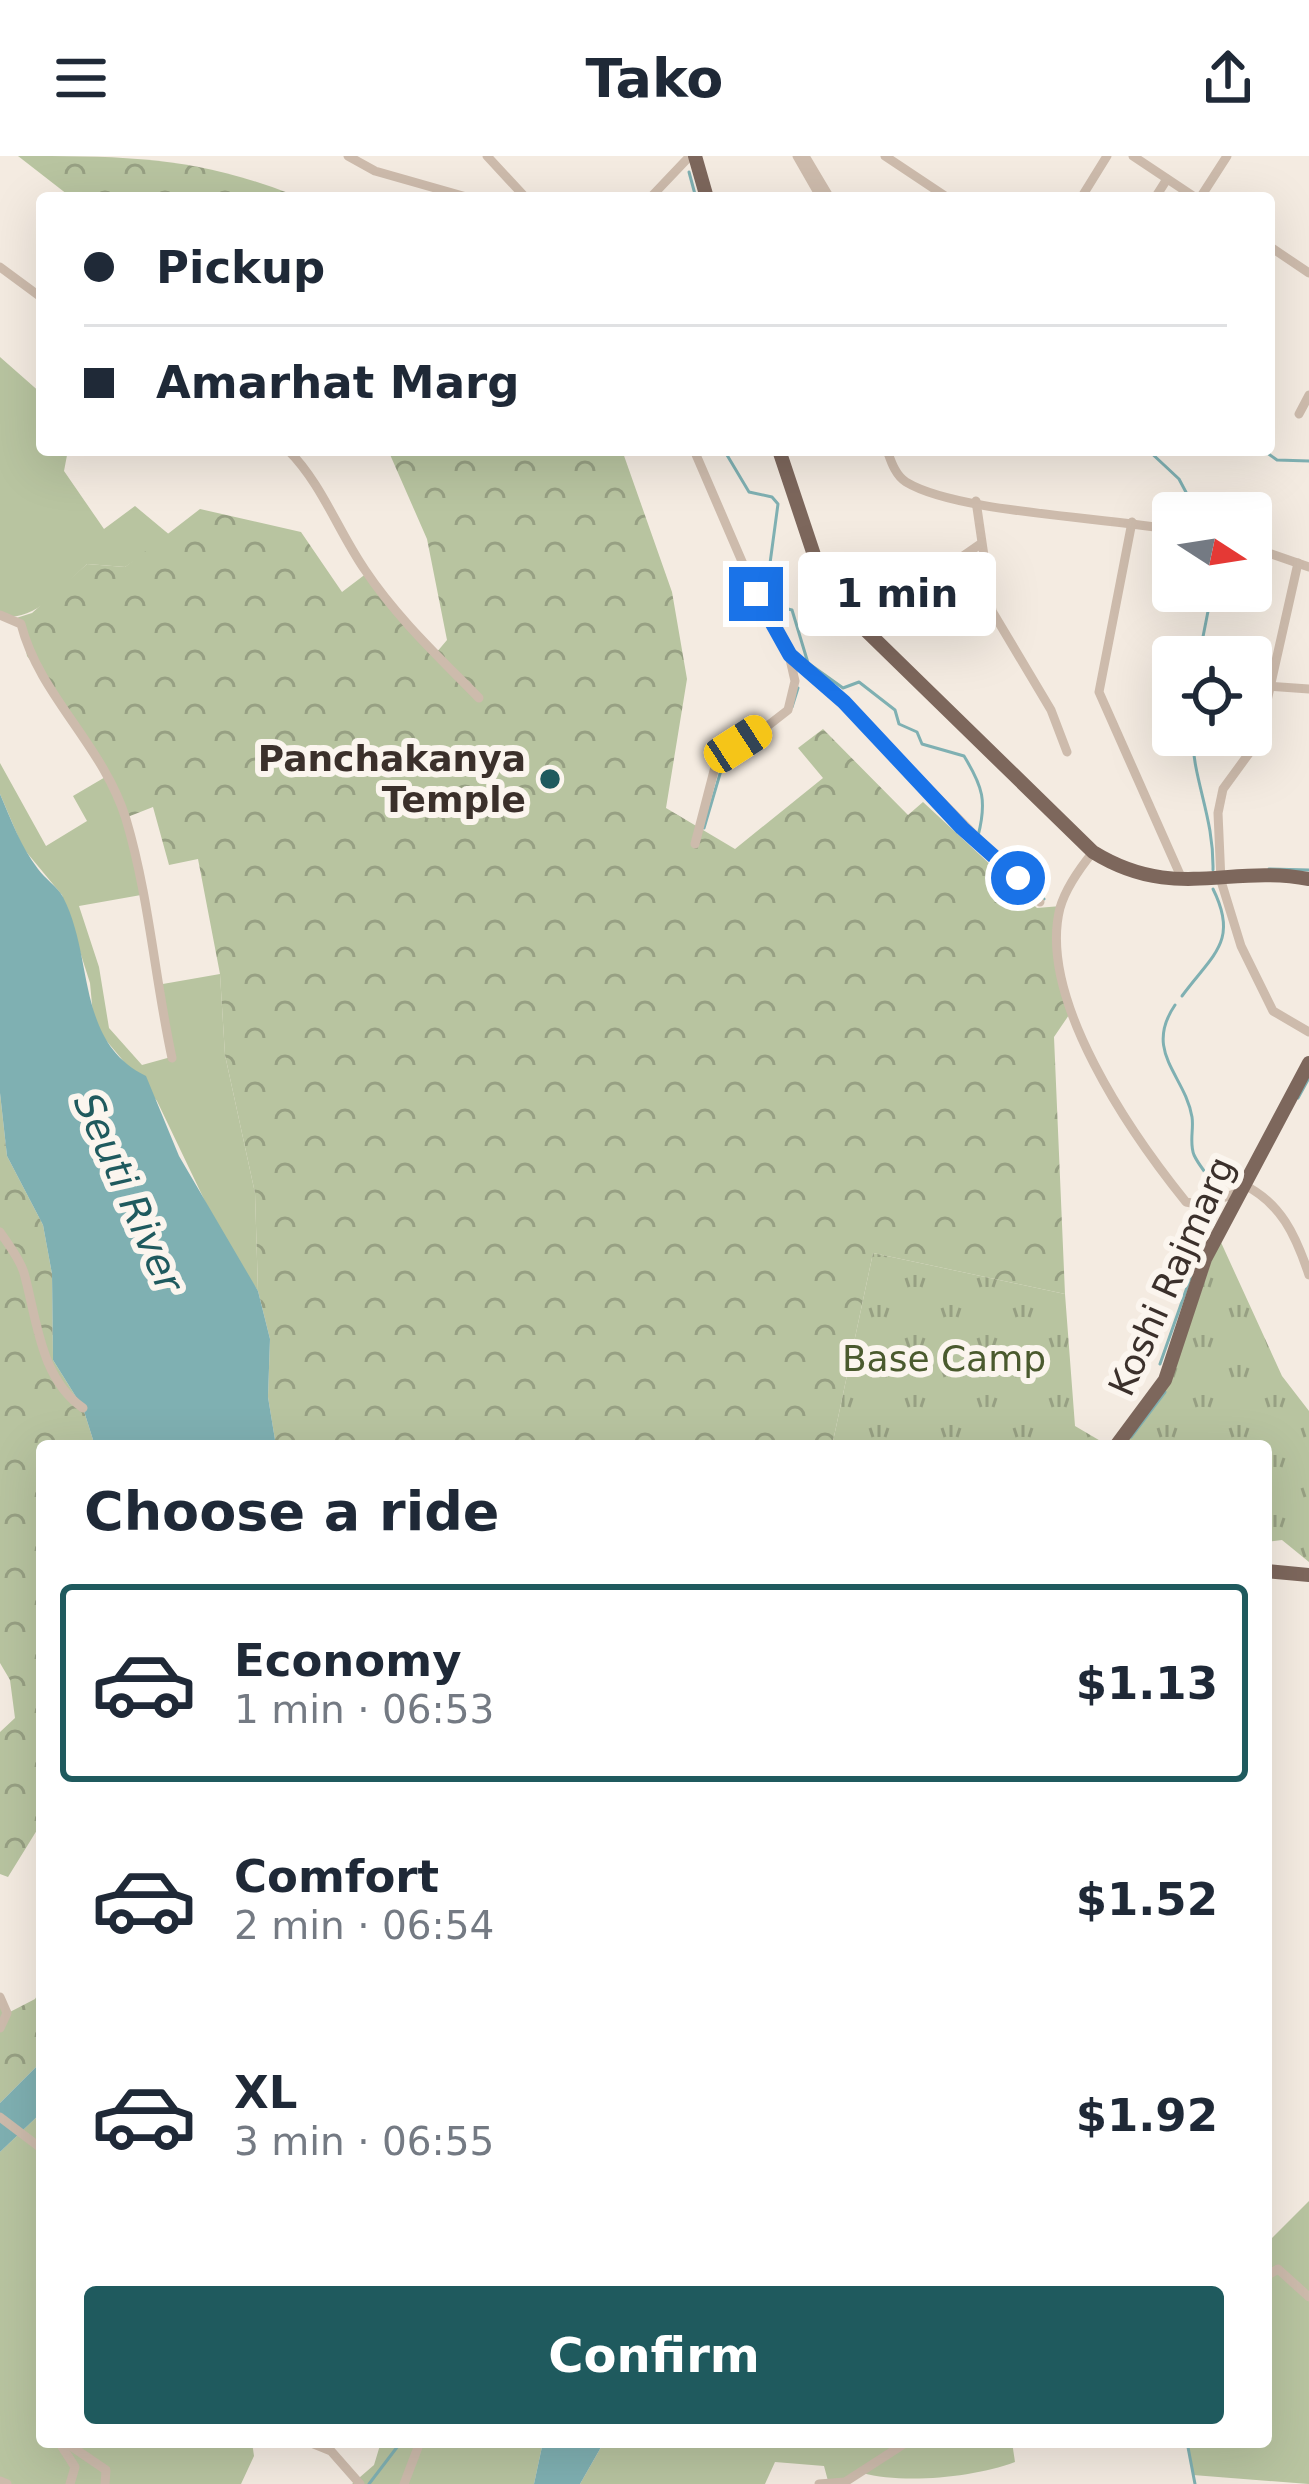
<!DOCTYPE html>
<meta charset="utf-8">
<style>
body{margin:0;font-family:"DejaVu Sans",sans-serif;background:#f6f6f7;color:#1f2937;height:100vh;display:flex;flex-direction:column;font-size:45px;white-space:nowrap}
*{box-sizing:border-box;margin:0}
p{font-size:39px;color:#747a83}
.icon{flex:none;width:66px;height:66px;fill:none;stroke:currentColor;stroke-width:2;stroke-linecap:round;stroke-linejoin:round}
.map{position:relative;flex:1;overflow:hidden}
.details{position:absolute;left:36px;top:1284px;width:1236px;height:1008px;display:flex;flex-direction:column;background:#fff;border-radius:12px;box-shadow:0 12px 48px #0002}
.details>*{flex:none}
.guide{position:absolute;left:36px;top:36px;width:1239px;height:264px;border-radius:12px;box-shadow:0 12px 48px #0002;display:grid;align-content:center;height:264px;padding:0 48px;background:#fff}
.needle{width:78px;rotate:102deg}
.fabs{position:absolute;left:1152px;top:336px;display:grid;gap:24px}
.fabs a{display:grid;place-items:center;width:120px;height:120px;border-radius:12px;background:#fff;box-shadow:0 12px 48px #0002;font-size:60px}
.end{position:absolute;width:54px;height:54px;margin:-27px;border:15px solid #1a73e8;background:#fff;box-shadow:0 0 0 6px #fff}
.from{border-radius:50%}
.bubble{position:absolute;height:84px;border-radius:12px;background:#fff;box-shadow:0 12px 48px #0002;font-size:39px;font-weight:800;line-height:84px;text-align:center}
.car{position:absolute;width:36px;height:72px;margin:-36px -18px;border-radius:15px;box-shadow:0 0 9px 3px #0007;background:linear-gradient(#f5c518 24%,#345 0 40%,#f5c518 0 76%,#345 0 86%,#f5c518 0)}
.guide b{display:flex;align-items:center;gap:42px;height:114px;font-size:45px}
.guide b+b{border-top:3px solid #e0e1e3}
.guide i{width:30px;height:30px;background:#1f2937}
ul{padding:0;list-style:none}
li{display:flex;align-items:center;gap:36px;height:198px;margin:0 24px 18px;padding:0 24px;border:6px solid transparent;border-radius:12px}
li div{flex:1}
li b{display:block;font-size:45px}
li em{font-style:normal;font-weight:800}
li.selected{border-color:#1f5a5e}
li>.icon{width:108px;height:108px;stroke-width:1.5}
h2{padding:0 48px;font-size:54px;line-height:144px}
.action{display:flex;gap:24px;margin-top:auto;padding:24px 48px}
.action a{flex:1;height:138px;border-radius:12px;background:#1f5a5e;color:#fff;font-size:48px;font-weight:800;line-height:138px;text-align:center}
header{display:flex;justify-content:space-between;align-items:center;height:156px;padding:0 48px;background:#fff;font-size:54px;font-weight:800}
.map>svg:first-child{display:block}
.grass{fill:#b8c4a0}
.forest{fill:url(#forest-crowns)}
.park{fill:url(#park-tufts)}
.water{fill:#7fb0b2}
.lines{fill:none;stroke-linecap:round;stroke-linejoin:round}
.stream{stroke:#7fb0b2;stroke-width:3}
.minor{stroke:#cdbbac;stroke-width:9}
.primary{stroke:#7d675c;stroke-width:14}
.route{stroke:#1a73e8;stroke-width:15}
.poi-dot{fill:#1f5a5e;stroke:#fbf5ee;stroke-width:4.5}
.labels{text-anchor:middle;stroke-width:12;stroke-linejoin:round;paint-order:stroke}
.poi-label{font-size:36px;font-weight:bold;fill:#3b302b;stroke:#fbf5ee;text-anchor:end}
.street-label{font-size:36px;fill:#3b302b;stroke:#fbf5ee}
.park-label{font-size:36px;fill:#4a5a2e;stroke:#fbf5ee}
.water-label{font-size:39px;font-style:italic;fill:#1f5a5e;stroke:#fbf5ee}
</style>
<header><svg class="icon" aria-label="menu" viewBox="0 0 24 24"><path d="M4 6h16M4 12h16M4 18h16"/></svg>Tako<svg class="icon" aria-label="share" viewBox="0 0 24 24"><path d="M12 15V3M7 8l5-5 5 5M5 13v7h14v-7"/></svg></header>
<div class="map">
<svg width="1309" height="2328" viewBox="0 0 1309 2328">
<defs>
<pattern id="forest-crowns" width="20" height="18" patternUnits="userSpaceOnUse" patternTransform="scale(3)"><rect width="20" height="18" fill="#b8c4a0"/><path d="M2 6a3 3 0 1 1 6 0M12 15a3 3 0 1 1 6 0" fill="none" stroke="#97a083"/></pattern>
<pattern id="park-tufts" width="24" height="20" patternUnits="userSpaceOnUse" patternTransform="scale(3)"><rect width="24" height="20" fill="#b8c4a0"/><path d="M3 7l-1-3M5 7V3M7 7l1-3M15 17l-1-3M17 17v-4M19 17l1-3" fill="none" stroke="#97a083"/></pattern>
</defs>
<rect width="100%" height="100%" fill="#f4ebe1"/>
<g class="grass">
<path d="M0,201l42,37v56h26l-4,21 40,58 31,-23 36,30 -46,31 -38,-3c-24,21 -53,61 -87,51z"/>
<polygon points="0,607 46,690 87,665 73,640 107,620 125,662 141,739 79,750 99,811 109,872 142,909 171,901 157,829 220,818 225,899 255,1037 258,1135 224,1085 157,945 94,870 90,827 62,739 23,692 0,638"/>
<polygon points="42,1956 42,2286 252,2286 254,2300 241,2328 0,2328 0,1996"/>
<polygon points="1309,2045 1309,2328 1193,2319 1187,2286 1266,2286 1266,2088"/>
<polygon points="381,2286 543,2286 534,2328 352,2328 374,2309"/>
<path d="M604,2286h408l3,20c-43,16 -112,22 -153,11l-17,9 -17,-1 -4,-15 -49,-4 -10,22h-185z"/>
</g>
<g class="forest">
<path d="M18,0c104,0 175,0 273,38l-2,4h-217z"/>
<polygon points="388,294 622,294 672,436 687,523 666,652 735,693 823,622 798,592 823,573 908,659 923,646 1037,752 1061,750 1059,808 1073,853 1054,881 1065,1138 873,1097 832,1290 276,1290 268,1241 270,1183 258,1135 255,1037 225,899 220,818 198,703 169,709 153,651 125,662 85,577 27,500 21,468 13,463 32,457 87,408 125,411 200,353 301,376 342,436 367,417 436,497 447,484 427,383"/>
<polygon points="0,937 7,1000 43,1069 52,1118 53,1204 83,1252 95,1290 42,1290 42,1666 8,1721 0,1718 0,1576 15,1562 10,1524 0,1507"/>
<polygon points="42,1831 42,1905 0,1947 0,1841 8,1857 35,1843"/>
</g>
<g class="park">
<polygon points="1219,1082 1282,1220 1309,1255 1309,1406 1282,1384 1266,1386 1266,1290 1123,1290 1172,1222"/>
<polygon points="873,1097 1065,1138 1075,1270 1109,1290 832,1290"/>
</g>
<g class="water">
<path d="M0,638c11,26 21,53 38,75 7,10 19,17 25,28 32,62 12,144 83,179l33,80 79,135 12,48 -2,58 8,49h-181l-12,-38 -30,-48 -1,-86 -9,-49 -36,-69 -7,-63z"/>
<polygon points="42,1905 42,1956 0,1996 0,1947"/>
<polygon points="543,2286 604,2286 580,2328 534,2328"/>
</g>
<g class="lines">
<g class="stream">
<polyline points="689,16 696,42"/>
<path d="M724,294l25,42 23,5 6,7 -12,89 6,12 20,5 16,53 35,25 16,-6 36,28 4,14 18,8 5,12 42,12c19,31 23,45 14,80"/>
<polyline points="1148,294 1179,323 1197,357"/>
<polyline points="1263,294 1277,304 1309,305"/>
<polyline points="1199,501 1212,435"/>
<polyline points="792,551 798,532"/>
<path d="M1192,579c2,48 22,83 21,135"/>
<polyline points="704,672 722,611"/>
<polyline points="1007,706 1044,743"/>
<polyline points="1269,713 1309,714"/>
<path d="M1182,840c31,-42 57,-55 31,-107"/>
<path d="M1175,849c-32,47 10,70 17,112 2,12 -3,26 2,38 8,17 19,21 19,41"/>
<polyline points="1298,942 1309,922"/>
<polyline points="1160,1208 1215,1052"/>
<polyline points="1131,1281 1165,1236"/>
<polyline points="1187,2286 1195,2328"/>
<polyline points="369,2328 401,2286"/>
</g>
<g class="minor">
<polyline points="348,0 375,15 470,42"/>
<polyline points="487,0 526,42"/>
<polyline points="797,0 821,42"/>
<polyline points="805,0 830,42"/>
<polyline points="885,0 948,42"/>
<polyline points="1133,0 1196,42"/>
<polyline points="650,42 690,0"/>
<polyline points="1081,42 1107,0"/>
<polyline points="1155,42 1167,23"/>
<polyline points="1200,42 1227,0"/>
<polyline points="1269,90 1309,117"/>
<polyline points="0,111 42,142"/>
<polyline points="1299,258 1309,239"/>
<path d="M288,294c34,34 50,81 77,120 32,48 74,87 114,128"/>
<polyline points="694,294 756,438 789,499 795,525 788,554 715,611 695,688"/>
<path d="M887,294c4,11 8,25 19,32 51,31 201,35 267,48"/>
<polyline points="976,345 992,455 1051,554 1067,596"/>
<polyline points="1132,366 1099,536 1182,723"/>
<polyline points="1251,391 1309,411"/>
<polyline points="1298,407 1258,585 1223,633 1218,657 1221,725 1241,790 1273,855 1309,876"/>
<path d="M0,459l21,9c18,71 82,121 105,195 23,77 29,161 46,239"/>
<polyline points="861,471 979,389"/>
<polyline points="789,499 844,546 1040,746"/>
<polyline points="1268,530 1309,533"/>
<path d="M1093,696c-13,16 -27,35 -33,56 -23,91 72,227 126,294l16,3 35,-12"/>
<path d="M1242,1028c39,18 54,52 67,91"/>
<path d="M0,1076c8,12 20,27 24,41 13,46 16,105 59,135"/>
<polyline points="0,1841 7,1857 0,1872"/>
<polyline points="0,1961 42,1993"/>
<polyline points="1266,2120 1278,2113 1309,2141"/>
<polyline points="59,2286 75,2311 70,2328"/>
<polyline points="65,2286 106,2314 105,2328"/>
<polyline points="309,2286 331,2295 360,2328"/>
<polyline points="0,2325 7,2328"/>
<polyline points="404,2328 420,2286"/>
<polyline points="819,2328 845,2326 907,2286"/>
</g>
<g class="primary">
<polyline points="695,0 707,42"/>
<path d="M779,294l39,117 28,44 247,241c81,50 134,12 216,27"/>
<polyline points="1116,1290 1165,1224 1205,1103 1309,907"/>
<polyline points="1266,1415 1309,1419"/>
</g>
</g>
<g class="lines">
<polyline class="route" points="756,438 790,499 844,546 962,672 1018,722"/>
</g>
<circle class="poi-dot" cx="550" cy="623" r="12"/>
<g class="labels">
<g class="poi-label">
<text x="526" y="615">Panchakanya<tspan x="526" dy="41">Temple</tspan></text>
</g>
<g class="street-label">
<text transform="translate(1171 1120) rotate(-66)" y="13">Koshi Rajmarg</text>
</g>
<g class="park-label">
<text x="944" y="1215">Base Camp</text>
</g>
<g class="water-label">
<text transform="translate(129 1036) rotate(66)" y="14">Seuti River</text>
</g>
</g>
</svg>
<div class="fabs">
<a><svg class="needle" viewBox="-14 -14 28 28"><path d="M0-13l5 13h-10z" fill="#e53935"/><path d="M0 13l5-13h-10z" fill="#747a83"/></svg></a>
<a><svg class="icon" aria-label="locate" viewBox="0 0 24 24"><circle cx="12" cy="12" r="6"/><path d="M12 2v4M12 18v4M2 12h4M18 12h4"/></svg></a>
</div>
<i class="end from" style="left:1018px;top:722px"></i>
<i class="end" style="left:756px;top:438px"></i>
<div class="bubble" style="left:798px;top:396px;width:198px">1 min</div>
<i class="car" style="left:738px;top:588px;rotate:57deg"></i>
<div class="guide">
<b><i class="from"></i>Pickup</b>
<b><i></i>Amarhat Marg</b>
</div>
<section class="details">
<h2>Choose a ride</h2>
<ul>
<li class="selected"><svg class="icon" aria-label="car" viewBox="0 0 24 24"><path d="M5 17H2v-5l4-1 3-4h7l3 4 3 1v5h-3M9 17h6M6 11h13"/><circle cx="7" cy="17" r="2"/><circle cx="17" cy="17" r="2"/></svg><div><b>Economy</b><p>1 min · 06:53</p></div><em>$1.13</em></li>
<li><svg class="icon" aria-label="car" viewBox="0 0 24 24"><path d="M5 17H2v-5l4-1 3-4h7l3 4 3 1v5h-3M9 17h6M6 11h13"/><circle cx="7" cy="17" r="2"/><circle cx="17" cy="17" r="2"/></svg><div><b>Comfort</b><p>2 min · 06:54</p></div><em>$1.52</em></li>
<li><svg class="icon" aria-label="car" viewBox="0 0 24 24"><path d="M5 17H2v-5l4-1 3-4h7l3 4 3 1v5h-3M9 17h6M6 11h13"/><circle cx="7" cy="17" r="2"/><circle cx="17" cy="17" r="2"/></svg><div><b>XL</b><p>3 min · 06:55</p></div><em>$1.92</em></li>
</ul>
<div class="action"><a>Confirm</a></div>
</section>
</div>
